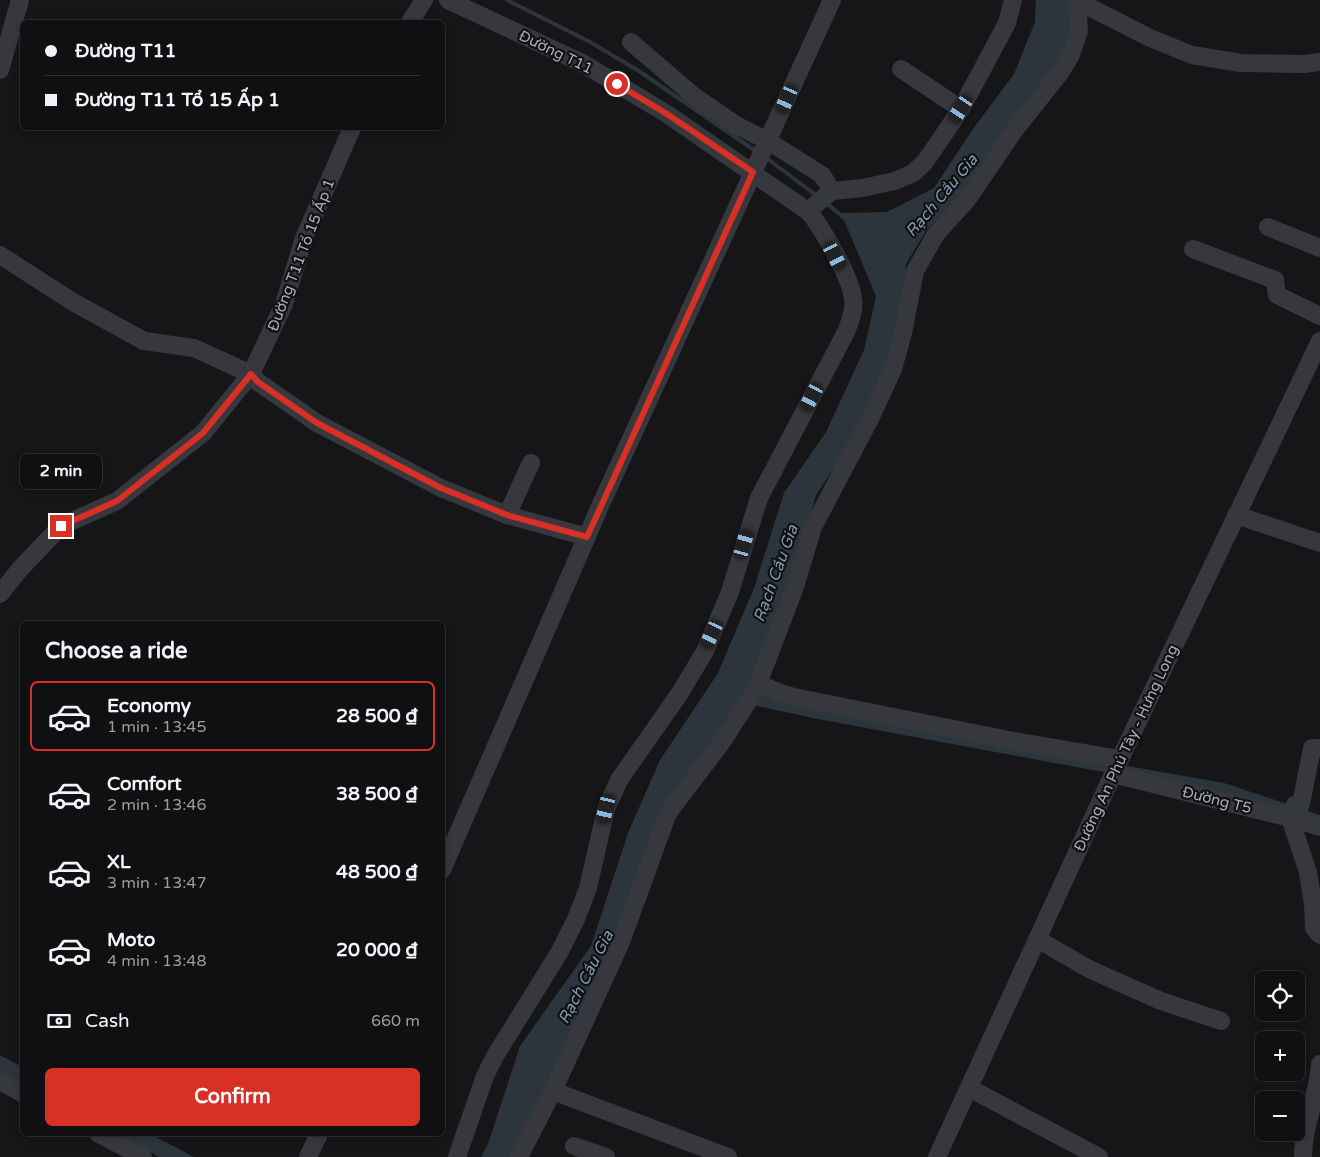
<!DOCTYPE html>
<meta charset="utf-8">
<style>
body{margin:0;font-family:"Varela Round",sans-serif;background:#1e1e20;color:#f1f3f6;height:100vh;display:flex;flex-direction:column;font-size:19px;white-space:nowrap}
*{box-sizing:border-box;margin:0}
p{font-size:16px;color:#9c9d9f}
.icon{flex:none;width:28px;height:28px;fill:none;stroke:currentColor;stroke-width:2;stroke-linecap:round;stroke-linejoin:round}
.map{position:relative;flex:1;overflow:hidden}
.details{position:absolute;left:20px;top:621px;width:425px;height:515px;display:flex;flex-direction:column;background:#101012;border-radius:8px;box-shadow:0 2px 8px #0003,0 0 0 1px #303032}
.details>*{flex:none}
.banner{position:absolute;left:20px;top:20px;width:425px;height:110px;border-radius:8px;box-shadow:0 2px 8px #0003,0 0 0 1px #303032;display:grid;align-content:center;height:110px;padding:0 25px;background:#101012}
.tools{position:absolute;left:1255px;top:971px;display:grid;gap:10px}
.tools a{display:grid;place-items:center;width:50px;height:50px;border-radius:8px;background:#101012;box-shadow:0 2px 8px #0003,0 0 0 1px #303032;font-size:25px}
.end{position:absolute;width:22px;height:22px;margin:-11px;border:6px solid #d93025;background:#fff;box-shadow:0 0 0 2px #fff}
.from{border-radius:50%}
.bubble{position:absolute;height:35px;border-radius:8px;background:#101012;box-shadow:0 2px 8px #0003,0 0 0 1px #303032;font-size:16px;font-weight:700;line-height:35px;text-align:center}
.car{position:absolute;width:15px;height:30px;margin:-15px -8px;border-radius:6px;box-shadow:0 0 4px 1px #0007;background:linear-gradient(#222 24%,#8ab4d8 0 40%,#222 0 76%,#8ab4d8 0 86%,#222 0)}
.banner b{display:flex;align-items:center;gap:18px;height:48px;font-size:19px}
.banner b+b{border-top:1px solid #303032}
.banner i{width:12px;height:12px;background:#f1f3f6}
ul{padding:0;list-style:none}
li{display:flex;align-items:center;gap:15px;height:70px;margin:0 10px 8px;padding:0 15px;border:2px solid transparent;border-radius:8px}
li div{flex:1}
li b{display:block;font-size:19px}
li em{font-style:normal;font-weight:700}
li.selected{border-color:#d93025}
li>.icon{width:45px;height:45px;stroke-width:1.5}
h2{padding:0 25px;font-size:22px;line-height:60px}
.pay{display:flex;align-items:center;gap:12px;height:55px;padding:0 25px;font-size:19px}
.pay p{margin-inline-start:auto}
.primary-button{display:flex;gap:10px;margin-top:auto;padding:10px 25px}
.primary-button a{flex:1;height:58px;border-radius:8px;background:#d93025;color:#fff;font-size:20px;font-weight:700;line-height:58px;text-align:center}
.map>svg:first-child{display:block}
.water{fill:#2c353c}
.lines{fill:none;stroke-linecap:round;stroke-linejoin:round}
.stream{stroke:#2c353c;stroke-width:4}
.minor{stroke:#37383d;stroke-width:18}
.route{stroke:#d93025;stroke-width:6}
.labels{text-anchor:middle;stroke-width:4.5;stroke-linejoin:round;paint-order:stroke}
.street-label{font-size:15px;fill:#a8adb8;stroke:#111113}
.water-label{font-size:16px;font-style:italic;fill:#7f9bb3;stroke:#111113}
</style>
<div class="map">
<svg width="1320" height="1157" viewBox="0 0 1320 1157">
<rect width="100%" height="100%" fill="#161618"/>
<g class="water">
<polygon points="1036,0 1072,0 1076,32 1065,60 974,184 927,229 906,264 903,324 862,426 816,495 790,586 750,689 774,700 871,718 997,743 1224,783 1320,815 1320,823 1151,781 818,719 743,703 660,819 610,958 513,1157 481,1157 488,1144 520,1046 591,946 628,833 660,760 718,673 754,588 784,493 826,432 864,350 876,296 841,213 887,212 934,188 973,129 1014,74 1035,22"/>
<polygon points="0,1055 22,1067 22,1083 0,1071"/>
<polygon points="117,1134 150,1134 194,1157 159,1157"/>
</g>
<g class="lines">
<g class="stream">
<polyline points="507,0 590,42 639,71 757,152"/>
<polyline points="765,157 817,196"/>
<polyline points="825,202 847,220"/>
</g>
<g class="minor">
<path d="M448,0l136,64 83,50 142,98c14,18 42,65 44,87 2,11 -3,21 -6,31l-88,168 -29,94 -25,59 -25,42 -61,87 -13,29 -18,79 -12,31 -17,34 -64,103 -10,20 -28,81"/>
<polyline points="1083,0 1085,4 1091,8 1150,38 1192,55 1241,63 1304,64 1320,62"/>
<polyline points="410,22 424,0"/>
<polyline points="631,42 695,97 736,125 768,141 822,175 832,191"/>
<polyline points="901,69 961,109"/>
<polyline points="0,70 20,0"/>
<polyline points="809,212 816,204 832,191 862,188 895,181 913,173 925,162 961,109 1007,23 1013,0"/>
<polyline points="1268,227 1320,248"/>
<polyline points="1193,249 1275,280 1277,295 1320,316"/>
<polyline points="0,255 73,302 144,341 194,348 251,374 258,382 317,423 441,488 507,515 587,537"/>
<polyline points="507,515 531,463"/>
<polyline points="1236,515 1320,543"/>
<polyline points="0,594 20,569 61,526 117,501 203,433 251,374 284,304 304,238 352,128"/>
<polyline points="758,683 780,693 794,697 1014,741 1120,759"/>
<polyline points="1320,748 1312,748 1301,804 1295,805 1290,818 1308,872 1313,904 1314,928 1320,935"/>
<polyline points="1113,774 1290,818 1320,827"/>
<polyline points="442,870 601,504 832,0"/>
<polyline points="1037,939 1091,970 1161,1001 1221,1021"/>
<polyline points="0,1081 22,1093"/>
<polyline points="969,1088 1099,1157"/>
<polyline points="553,1091 728,1157"/>
<polyline points="99,1134 143,1157"/>
<polyline points="574,1146 606,1157"/>
<polyline points="308,1157 319,1134"/>
<polyline points="519,1157 553,1091 621,942 668,813 722,742 756,689 795,587 813,527 871,417 893,369 903,333 915,271 936,234 967,200 1014,131 1060,73 1071,55 1079,31 1077,0"/>
<polyline points="937,1157 1120,759 1320,341"/>
<path d="M1303,1157c0,-32 15,-61 17,-93"/>
</g>
</g>
<g class="lines">
<polyline class="route" points="61,526 117,501 203,433 251,374 258,382 317,423 441,488 507,515 587,537 753,172 667,114 617,84"/>
</g>
<g class="labels">
<g class="street-label">
<text transform="translate(556 52) rotate(26)" y="5">Đường T11</text>
<text transform="translate(301 255) rotate(-69)" y="5">Đường T11 Tổ 15 Ấp 1</text>
<text transform="translate(1126 748) rotate(-65)" y="5">Đường An Phú Tây - Hưng Long</text>
<text transform="translate(1217 800) rotate(14)" y="5">Đường T5</text>
</g>
<g class="water-label">
<text transform="translate(941 195) rotate(-50)" y="6">Rạch Cầu Gia</text>
<text transform="translate(775 573) rotate(-70)" y="6">Rạch Cầu Gia</text>
<text transform="translate(585 977) rotate(-63)" y="6">Rạch Cầu Gia</text>
</g>
</g>
</svg>
<div class="tools">
<a><svg class="icon" aria-label="locate" viewBox="0 0 24 24"><circle cx="12" cy="12" r="6"/><path d="M12 2v4M12 18v4M2 12h4M18 12h4"/></svg></a>
<a>+</a>
<a>−</a>
</div>
<i class="end from" style="left:617px;top:84px"></i>
<i class="end" style="left:61px;top:526px"></i>
<div class="bubble" style="left:20px;top:454px;width:82px">2 min</div>
<i class="car" style="left:787px;top:99px;rotate:204deg"></i>
<i class="car" style="left:961px;top:109px;rotate:213deg"></i>
<i class="car" style="left:835px;top:256px;rotate:153deg"></i>
<i class="car" style="left:812px;top:397px;rotate:208deg"></i>
<i class="car" style="left:744px;top:544px;rotate:16deg"></i>
<i class="car" style="left:712px;top:634px;rotate:205deg"></i>
<i class="car" style="left:606px;top:809px;rotate:193deg"></i>
<div class="banner">
<b><i class="from"></i>Đường T11</b>
<b><i></i>Đường T11 Tổ 15 Ấp 1</b>
</div>
<section class="details">
<h2>Choose a ride</h2>
<ul>
<li class="selected"><svg class="icon" aria-label="car" viewBox="0 0 24 24"><path d="M5 17H2v-5l4-1 3-4h7l3 4 3 1v5h-3M9 17h6M6 11h13"/><circle cx="7" cy="17" r="2"/><circle cx="17" cy="17" r="2"/></svg><div><b>Economy</b><p>1 min · 13:45</p></div><em>28 500 ₫</em></li>
<li><svg class="icon" aria-label="car" viewBox="0 0 24 24"><path d="M5 17H2v-5l4-1 3-4h7l3 4 3 1v5h-3M9 17h6M6 11h13"/><circle cx="7" cy="17" r="2"/><circle cx="17" cy="17" r="2"/></svg><div><b>Comfort</b><p>2 min · 13:46</p></div><em>38 500 ₫</em></li>
<li><svg class="icon" aria-label="car" viewBox="0 0 24 24"><path d="M5 17H2v-5l4-1 3-4h7l3 4 3 1v5h-3M9 17h6M6 11h13"/><circle cx="7" cy="17" r="2"/><circle cx="17" cy="17" r="2"/></svg><div><b>XL</b><p>3 min · 13:47</p></div><em>48 500 ₫</em></li>
<li><svg class="icon" aria-label="car" viewBox="0 0 24 24"><path d="M5 17H2v-5l4-1 3-4h7l3 4 3 1v5h-3M9 17h6M6 11h13"/><circle cx="7" cy="17" r="2"/><circle cx="17" cy="17" r="2"/></svg><div><b>Moto</b><p>4 min · 13:48</p></div><em>20 000 ₫</em></li>
</ul>
<div class="pay"><svg class="icon" aria-label="cash" viewBox="0 0 24 24"><path d="M3 7h18v10H3z"/><circle cx="12" cy="12" r="2"/></svg>Cash<p>660 m</p></div>
<div class="primary-button"><a>Confirm</a></div>
</section>
</div>
